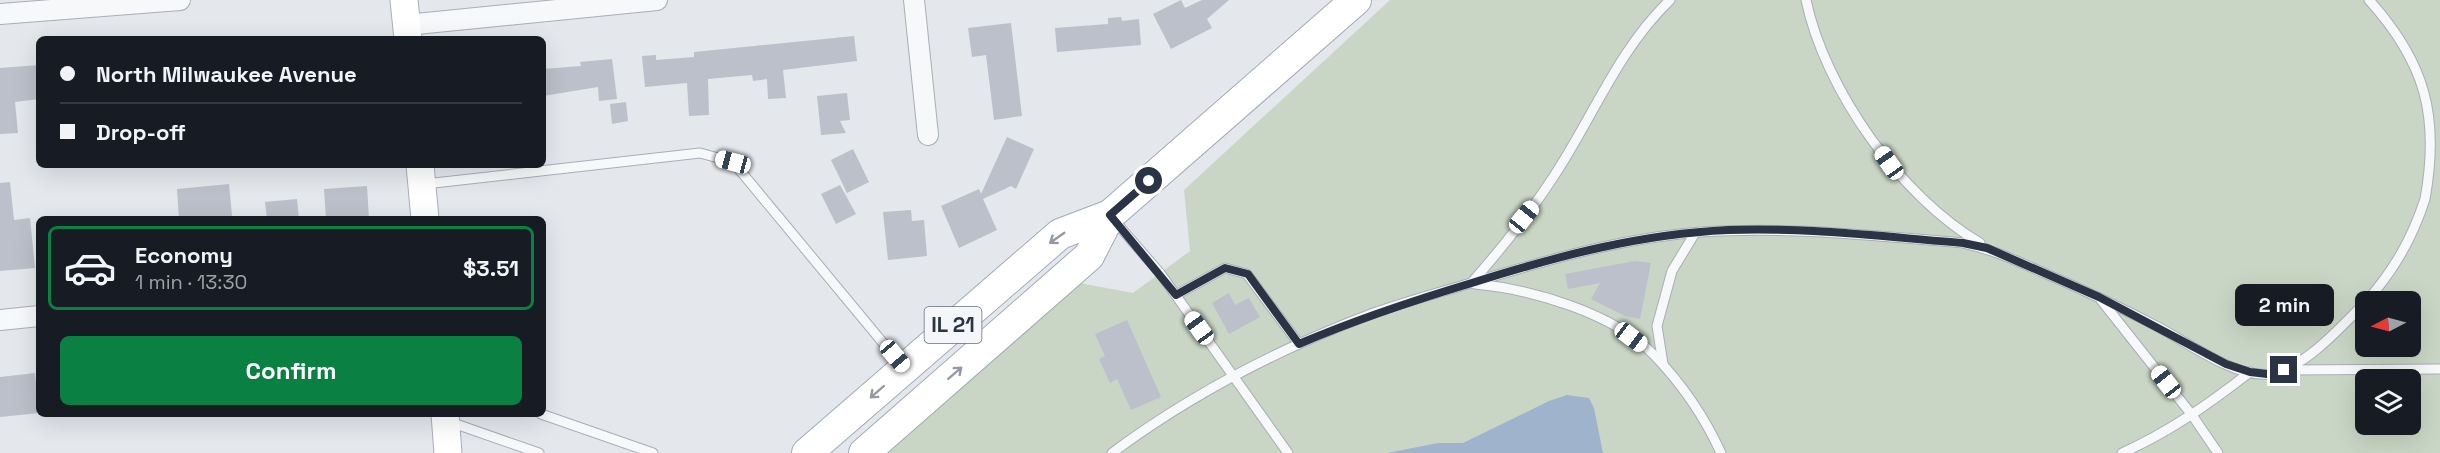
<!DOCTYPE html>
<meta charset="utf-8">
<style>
body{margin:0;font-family:"Space Grotesk",sans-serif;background:#242831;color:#f1f3f6;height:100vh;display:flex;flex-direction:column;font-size:22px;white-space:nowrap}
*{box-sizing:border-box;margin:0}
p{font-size:20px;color:#9ea1a6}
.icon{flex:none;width:33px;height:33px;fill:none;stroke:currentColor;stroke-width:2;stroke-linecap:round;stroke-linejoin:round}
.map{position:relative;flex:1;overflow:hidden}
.details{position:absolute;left:36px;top:216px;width:510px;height:201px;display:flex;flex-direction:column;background:#171b24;border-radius:9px;box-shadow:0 6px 24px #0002}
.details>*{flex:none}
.banner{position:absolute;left:36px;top:36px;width:510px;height:132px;border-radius:9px;box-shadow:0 6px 24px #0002;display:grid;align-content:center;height:132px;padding:0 24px;background:#171b24}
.needle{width:39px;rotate:264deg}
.tools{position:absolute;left:2355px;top:291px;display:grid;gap:12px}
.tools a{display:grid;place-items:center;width:66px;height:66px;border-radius:9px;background:#171b24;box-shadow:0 6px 24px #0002;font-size:30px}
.end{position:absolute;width:27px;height:27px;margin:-14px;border:8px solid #2b3445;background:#fff;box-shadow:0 0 0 3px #fff}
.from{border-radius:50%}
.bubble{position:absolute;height:42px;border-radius:9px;background:#171b24;box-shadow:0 6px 24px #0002;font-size:20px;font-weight:800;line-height:42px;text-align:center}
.car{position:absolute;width:18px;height:36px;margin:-18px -9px;border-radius:8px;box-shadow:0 0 4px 2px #0007;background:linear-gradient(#fff 24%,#345 0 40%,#fff 0 76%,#345 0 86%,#fff 0)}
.banner b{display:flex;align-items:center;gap:21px;height:57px;font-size:22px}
.banner b+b{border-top:2px solid #363941}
.banner i{width:15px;height:15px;background:#f1f3f6}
ul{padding:10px 0 0;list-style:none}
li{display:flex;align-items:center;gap:18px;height:84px;margin:0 12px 9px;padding:0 12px;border:3px solid #363941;border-radius:9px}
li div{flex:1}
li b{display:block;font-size:22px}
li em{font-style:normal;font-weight:800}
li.current{border-color:#0b8043}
li>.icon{width:54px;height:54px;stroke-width:1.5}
.button{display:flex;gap:12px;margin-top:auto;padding:12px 24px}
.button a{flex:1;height:69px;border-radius:9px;background:#0b8043;color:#fff;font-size:24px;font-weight:800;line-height:69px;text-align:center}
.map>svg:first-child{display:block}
.green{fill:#c9d6c5;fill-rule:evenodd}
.water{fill:#9fb4cc}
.building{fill:#bbc0ca}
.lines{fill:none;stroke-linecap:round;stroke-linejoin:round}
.service-casing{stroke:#a9aeb7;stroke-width:11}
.minor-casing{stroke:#a9aeb7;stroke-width:22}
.secondary-casing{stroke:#a9aeb7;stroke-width:29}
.primary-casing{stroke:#a3abb8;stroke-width:32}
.service{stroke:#f7f8fa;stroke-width:9}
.minor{stroke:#f7f8fa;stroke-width:20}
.secondary{stroke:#fff;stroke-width:27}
.primary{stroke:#fff;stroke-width:30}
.oneway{stroke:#959aa2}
.route{stroke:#2b3445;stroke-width:8}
.labels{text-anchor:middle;stroke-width:5;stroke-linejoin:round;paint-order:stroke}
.shield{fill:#f4f6f9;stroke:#676e7b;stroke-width:1.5}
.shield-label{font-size:21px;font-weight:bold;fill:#2b3445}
</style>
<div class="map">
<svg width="2440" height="453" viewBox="0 0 2440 453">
<rect width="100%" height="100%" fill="#e4e7ec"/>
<path class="green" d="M1390,0h1050v453h-1553l193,-170 53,10 57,-42 -6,-61zM2366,302h44v44h-44zM2366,380h44v44h-44z"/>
<polygon class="water" points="1567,395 1589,398 1594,408 1603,453 1387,453 1438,443 1463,443 1549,401"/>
<g class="building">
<polygon points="1181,0 1185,8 1202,0 1229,0 1207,19 1212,28 1171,49 1153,14"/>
<polygon points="1121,17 1122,21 1139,19 1141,45 1057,52 1055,28 1108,24 1108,18"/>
<polygon points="1011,23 1022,116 994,120 986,55 972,57 968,28"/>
<polygon points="854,36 857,61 783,70 786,98 768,99 767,79 753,81 752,75 708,79 709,115 689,116 687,83 645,87 642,56 656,55 656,60 694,57 694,52"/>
<polygon points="612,59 617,99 599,101 598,87 543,96 543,69 581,66 580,62"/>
<polygon points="39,65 39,99 15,102 18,133 0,134 0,68"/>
<polygon points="847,93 850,120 840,121 846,133 821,135 817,96"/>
<polygon points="626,102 628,121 612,124 610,104"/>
<polygon points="1007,137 1034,149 1016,189 1011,186 983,199 997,230 959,248 941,206 979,189 981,194"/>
<polygon points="853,149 869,182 847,193 831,160"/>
<polygon points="10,182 14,220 30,218 35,268 0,271 0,183"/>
<polygon points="229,184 232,216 179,219 177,189"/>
<polygon points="840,185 856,214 836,224 821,194"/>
<polygon points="367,186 369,219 326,219 324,189"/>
<polygon points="297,199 299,219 267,219 265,202"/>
<polygon points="911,210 912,221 924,220 927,256 888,260 883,212"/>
<polygon points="1635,261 1651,263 1640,319 1625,316 1591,299 1600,283 1568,289 1565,274"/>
<polygon points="1229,293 1235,305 1249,298 1260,317 1229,334 1212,303"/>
<polygon points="1127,320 1161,397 1131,410 1117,379 1110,383 1099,359 1105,356 1095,334"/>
<polygon points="35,373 39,413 0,417 0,377"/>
</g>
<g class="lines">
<g class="service-casing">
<g id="service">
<path d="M1806,0c19,90 95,197 174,243"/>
<polyline points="425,184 700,153 733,162 903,367"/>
<polyline points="1113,219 1160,273 1288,453"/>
<path d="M1473,281c29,-33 57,-68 81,-105 39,-59 64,-126 116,-176"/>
<path d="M1475,284c56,5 139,29 179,71 27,28 51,63 67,98"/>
<polyline points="1176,295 1225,268 1247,274 1299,344"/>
<polyline points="2101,300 2192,415 2218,453"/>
<path d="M2366,302c28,-32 46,-63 59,-103 15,-83 0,-137 -56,-199"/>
<polyline points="1663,364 1657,326 1672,271 1695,233"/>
<polyline points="2290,370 2440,369"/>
<polyline points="541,414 653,453"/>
<polyline points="450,422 539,453"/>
<path d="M1112,453c78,-58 169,-105 259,-139 33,-12 67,-21 100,-31 76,-23 150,-45 230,-51 87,-6 175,4 262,11 29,6 54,18 81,30 40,17 78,35 116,55 28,15 76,50 108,46 36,-4 72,-47 98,-72"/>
<path d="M2122,453c47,-21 87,-49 128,-81"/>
</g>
</g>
<g class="minor-casing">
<g id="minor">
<polyline points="914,0 928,135"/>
<polyline points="0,14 180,0"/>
<polyline points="406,25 657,0"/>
<polyline points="0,320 39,316"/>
</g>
</g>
<g class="secondary-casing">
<g id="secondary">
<polyline points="404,0 408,39"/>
<polyline points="420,165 425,219"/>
<polyline points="445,414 448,453"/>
</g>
</g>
<g class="primary-casing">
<g id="primary">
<polyline points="807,453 1060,234 1110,215 1356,0"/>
<polyline points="864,453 1089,256 1110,215"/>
</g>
</g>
<use href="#service" class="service"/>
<use href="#minor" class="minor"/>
<use href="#secondary" class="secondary"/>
<use href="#primary" class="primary"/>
</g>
<defs><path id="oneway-shaft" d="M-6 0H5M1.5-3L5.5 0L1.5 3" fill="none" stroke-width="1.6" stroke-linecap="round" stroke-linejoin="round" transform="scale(1.5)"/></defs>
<g class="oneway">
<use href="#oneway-shaft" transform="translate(1057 238) rotate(145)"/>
<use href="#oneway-shaft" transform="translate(955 373) rotate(-41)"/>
<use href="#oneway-shaft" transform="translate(877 392) rotate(139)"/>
</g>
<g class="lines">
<path class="route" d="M1149,181l-39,34 66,80 49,-27 23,6 51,70c58,-25 116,-44 176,-62 83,-26 165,-48 253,-52 78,-3 157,7 235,13l24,5 112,49 127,67 24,8 17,2 17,-4"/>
</g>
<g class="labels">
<rect class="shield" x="924.5" y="307" width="57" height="36" rx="4.5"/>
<g class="shield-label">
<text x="953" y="332">IL 21</text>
</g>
</g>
</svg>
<div class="tools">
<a><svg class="needle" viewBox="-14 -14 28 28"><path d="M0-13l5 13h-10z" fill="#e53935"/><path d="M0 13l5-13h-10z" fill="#9ea1a6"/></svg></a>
<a><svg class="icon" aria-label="layers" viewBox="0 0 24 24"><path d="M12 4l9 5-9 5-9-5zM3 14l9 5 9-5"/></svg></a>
</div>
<i class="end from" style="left:1149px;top:181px"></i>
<i class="end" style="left:2284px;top:370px"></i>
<div class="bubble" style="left:2235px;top:284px;width:99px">2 min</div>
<i class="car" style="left:733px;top:162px;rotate:285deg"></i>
<i class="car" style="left:1889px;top:163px;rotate:325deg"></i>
<i class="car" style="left:1524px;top:217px;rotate:39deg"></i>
<i class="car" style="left:1199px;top:328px;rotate:324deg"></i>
<i class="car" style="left:1631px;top:337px;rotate:127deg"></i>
<i class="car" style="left:895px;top:356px;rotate:140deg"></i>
<i class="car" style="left:2166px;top:382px;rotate:322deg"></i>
<div class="banner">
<b><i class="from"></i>North Milwaukee Avenue</b>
<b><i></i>Drop-off</b>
</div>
<section class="details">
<ul>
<li class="current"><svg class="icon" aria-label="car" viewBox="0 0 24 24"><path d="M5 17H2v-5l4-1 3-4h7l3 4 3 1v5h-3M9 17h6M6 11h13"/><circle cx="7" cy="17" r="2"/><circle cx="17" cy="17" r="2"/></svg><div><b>Economy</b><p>1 min · 13:30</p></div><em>$3.51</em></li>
</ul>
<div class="button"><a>Confirm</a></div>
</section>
</div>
